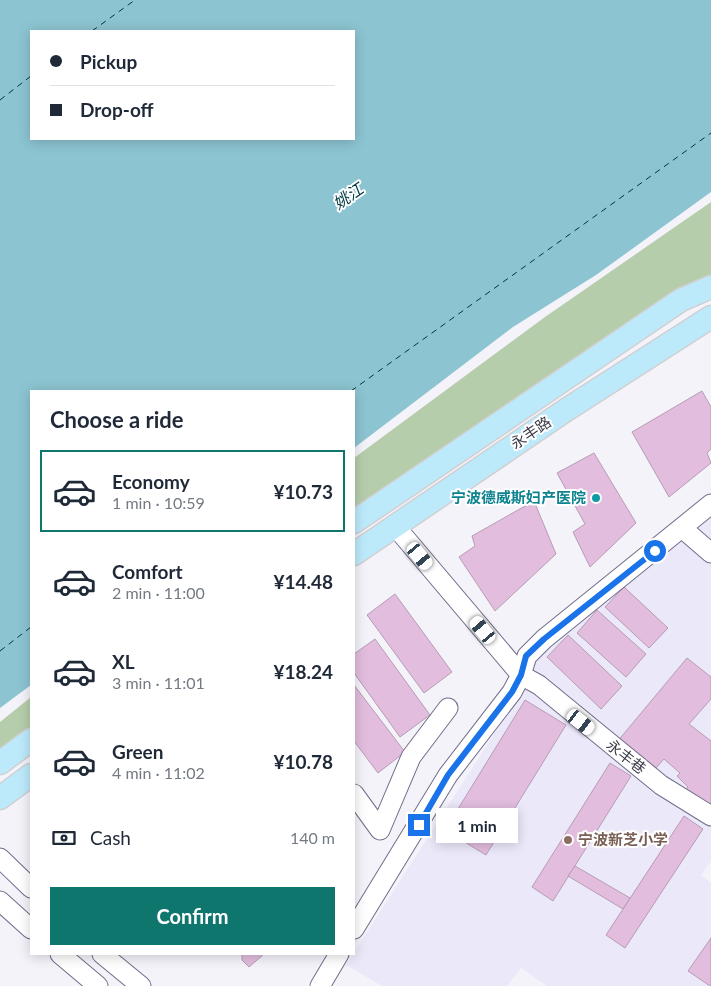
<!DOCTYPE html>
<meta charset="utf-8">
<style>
body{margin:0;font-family:Lato,"Noto Sans SC",sans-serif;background:#f6f6f7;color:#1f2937;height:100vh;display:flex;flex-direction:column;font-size:19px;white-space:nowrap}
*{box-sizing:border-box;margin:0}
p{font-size:16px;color:#747a83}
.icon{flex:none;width:28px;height:28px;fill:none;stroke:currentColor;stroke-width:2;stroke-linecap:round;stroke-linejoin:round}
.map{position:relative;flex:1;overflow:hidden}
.drawer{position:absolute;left:30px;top:390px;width:325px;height:565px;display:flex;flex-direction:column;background:#fff;border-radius:0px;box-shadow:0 2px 12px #0003}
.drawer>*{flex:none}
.banner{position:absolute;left:30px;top:30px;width:325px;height:110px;border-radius:0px;box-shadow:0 2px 12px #0003;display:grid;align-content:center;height:110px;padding:0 20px;background:#fff}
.end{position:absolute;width:22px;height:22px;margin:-11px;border:6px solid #1a73e8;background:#fff;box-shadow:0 0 0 2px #fff}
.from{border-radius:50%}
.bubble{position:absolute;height:35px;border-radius:0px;background:#fff;box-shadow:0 2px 12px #0003;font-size:16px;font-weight:700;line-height:35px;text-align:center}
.car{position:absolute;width:15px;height:30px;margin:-15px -8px;border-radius:6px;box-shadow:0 0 4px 1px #0007;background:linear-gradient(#fff 24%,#345 0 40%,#fff 0 76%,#345 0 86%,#fff 0)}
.banner b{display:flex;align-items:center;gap:18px;height:48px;font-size:19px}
.banner b+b{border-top:1px solid #e0e1e3}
.banner i{width:12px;height:12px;background:#1f2937}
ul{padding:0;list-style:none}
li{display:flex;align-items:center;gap:15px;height:82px;margin:0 10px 8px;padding:0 10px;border:2px solid transparent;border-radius:0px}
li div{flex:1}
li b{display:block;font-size:19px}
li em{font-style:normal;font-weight:700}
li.active{border-color:#0f766e}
li>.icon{width:45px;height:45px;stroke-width:1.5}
h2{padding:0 20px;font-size:22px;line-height:60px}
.pay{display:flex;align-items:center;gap:12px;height:55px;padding:0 20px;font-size:19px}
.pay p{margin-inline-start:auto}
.cta{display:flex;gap:10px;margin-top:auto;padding:10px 20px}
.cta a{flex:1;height:58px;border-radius:0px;background:#0f766e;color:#fff;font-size:20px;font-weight:700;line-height:58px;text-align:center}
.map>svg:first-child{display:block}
.built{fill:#ebe9f9}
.green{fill:#b6cdab}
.water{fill:#8cc4d1;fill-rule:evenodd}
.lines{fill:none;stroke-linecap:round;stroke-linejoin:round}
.ferry{stroke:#013741;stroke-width:1;stroke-dasharray:6 5;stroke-linecap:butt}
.building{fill:#e2bdde;stroke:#b79cb4}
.minor-casing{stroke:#726d8b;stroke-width:21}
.major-casing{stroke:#d0d0d3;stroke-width:25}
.minor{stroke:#fff;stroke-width:19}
.major{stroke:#bdeafb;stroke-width:22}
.route{stroke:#1a73e8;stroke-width:6}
.culture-dot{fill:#0f9aa8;stroke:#fff;stroke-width:2}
.education-dot{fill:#8d6e63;stroke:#fff;stroke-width:2}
.labels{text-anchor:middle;stroke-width:4;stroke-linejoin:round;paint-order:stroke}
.street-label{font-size:15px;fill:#3d3b48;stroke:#fff}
.culture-label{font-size:15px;font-weight:bold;fill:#0d838f;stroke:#fff;text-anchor:end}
.education-label{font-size:15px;font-weight:bold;fill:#785e54;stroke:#fff;text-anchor:start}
.water-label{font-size:16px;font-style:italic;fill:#013741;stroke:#fff}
</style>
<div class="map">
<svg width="711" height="986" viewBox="0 0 711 986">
<rect width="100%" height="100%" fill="#f4f3fa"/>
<g class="built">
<polygon points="711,514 711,814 530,675 528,665 544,646"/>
<polygon points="528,681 711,819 711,861 701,875 711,883 711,986 547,986 521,968 507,986 382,986 346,965"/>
</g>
<g class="green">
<polygon points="711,202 711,283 354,517 354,458 545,317"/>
<polygon points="31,697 31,746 0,768 0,722"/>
</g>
<path class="water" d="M0,0h711v192l-115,83 -83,52 -159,121v-57h-323v294l-31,23zM31,31h323v108h-323z"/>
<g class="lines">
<g class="ferry">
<polyline points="92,31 135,0"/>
<polyline points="0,100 31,76"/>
<polyline points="351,391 711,133"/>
<polyline points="0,651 31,627"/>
</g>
</g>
<g class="building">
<polygon points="702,391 711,407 711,449 707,453 711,463 669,497 632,432"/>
<polygon points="594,453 636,523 590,567 573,532 585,524 557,473"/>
<polygon points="534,501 556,554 495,611 459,557 475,546 472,536"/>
<polygon points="624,587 668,628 649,648 605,607"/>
<polygon points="395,594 452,672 424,693 367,615"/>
<polygon points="597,610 646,654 626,677 577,633"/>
<polygon points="568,635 622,686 601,709 547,657"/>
<polygon points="375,639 430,715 400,737 354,673 354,654"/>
<polygon points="687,658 711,677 711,699 689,724 711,741 711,809 684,792 688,787 677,776 680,773 664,759 656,768 653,765 650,770 617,742"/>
<polygon points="354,685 405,752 378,773 354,741"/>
<polygon points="525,700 566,725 486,855 445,830"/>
<polygon points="610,763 631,776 553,901 532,887"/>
<polygon points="684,816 703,829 625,948 606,935"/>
<polygon points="575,866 630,898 623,909 568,876"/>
<polygon points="711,938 711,984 710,986 688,971"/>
<polygon points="242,954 264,954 249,967 242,960"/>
</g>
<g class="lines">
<g class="minor-casing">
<g id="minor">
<polyline points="395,526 521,675 539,685 661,785 711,816"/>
<polyline points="682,528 711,553"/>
<polyline points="354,794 380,830 411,757 448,708"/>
<polyline points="0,858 31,888"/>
<polyline points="0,901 31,929"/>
<polyline points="354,929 448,775 512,692 521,675 527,656 544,639 711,504"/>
<polyline points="60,954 98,986"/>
<polyline points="102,954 141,986"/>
<polyline points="320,986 339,954"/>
</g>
</g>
<g class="major-casing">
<g id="major">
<polyline points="354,522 681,300 711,287"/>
<polyline points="354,554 566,410 711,317"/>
<polyline points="0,763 31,740"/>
<polyline points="0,798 31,775"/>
</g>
</g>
<use href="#minor" class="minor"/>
<use href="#major" class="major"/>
</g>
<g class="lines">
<polyline class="route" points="419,825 448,775 512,692 521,675 526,656 544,639 655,551"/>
</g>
<circle class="culture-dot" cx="596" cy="498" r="5"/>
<circle class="education-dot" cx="568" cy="840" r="5"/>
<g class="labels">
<g class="street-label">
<text transform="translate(531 433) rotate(-34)" y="5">永丰路</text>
<text transform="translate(626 757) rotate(38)" y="5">永丰巷</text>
</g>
<g class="culture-label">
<text x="586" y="503">宁波德威斯妇产医院</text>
</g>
<g class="education-label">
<text x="578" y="845">宁波新芝小学</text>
</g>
<g class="water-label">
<text transform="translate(348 196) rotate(-35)" y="6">姚江</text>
</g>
</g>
</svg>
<i class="end from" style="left:655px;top:551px"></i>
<i class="end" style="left:419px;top:825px"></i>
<div class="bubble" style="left:436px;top:808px;width:82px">1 min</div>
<i class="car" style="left:420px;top:556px;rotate:140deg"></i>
<i class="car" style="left:483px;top:630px;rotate:320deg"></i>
<i class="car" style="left:581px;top:722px;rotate:128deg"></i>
<div class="banner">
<b><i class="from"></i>Pickup</b>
<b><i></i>Drop-off</b>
</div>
<section class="drawer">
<h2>Choose a ride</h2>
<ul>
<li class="active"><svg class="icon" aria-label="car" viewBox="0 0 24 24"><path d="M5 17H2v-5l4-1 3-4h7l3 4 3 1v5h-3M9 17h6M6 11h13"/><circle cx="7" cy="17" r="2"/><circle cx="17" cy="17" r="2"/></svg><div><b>Economy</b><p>1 min · 10:59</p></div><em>¥10.73</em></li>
<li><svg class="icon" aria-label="car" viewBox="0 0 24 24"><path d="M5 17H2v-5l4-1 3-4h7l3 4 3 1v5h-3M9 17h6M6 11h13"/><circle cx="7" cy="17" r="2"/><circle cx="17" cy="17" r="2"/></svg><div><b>Comfort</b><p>2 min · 11:00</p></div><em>¥14.48</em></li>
<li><svg class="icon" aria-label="car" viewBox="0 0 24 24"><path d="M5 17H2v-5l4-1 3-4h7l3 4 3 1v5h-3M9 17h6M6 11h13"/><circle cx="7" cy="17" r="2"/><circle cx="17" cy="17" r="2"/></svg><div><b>XL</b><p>3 min · 11:01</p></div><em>¥18.24</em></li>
<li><svg class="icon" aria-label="car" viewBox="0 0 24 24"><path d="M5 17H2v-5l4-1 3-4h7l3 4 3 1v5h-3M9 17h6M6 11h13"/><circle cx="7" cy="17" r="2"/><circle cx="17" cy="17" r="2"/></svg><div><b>Green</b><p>4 min · 11:02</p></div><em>¥10.78</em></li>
</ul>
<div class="pay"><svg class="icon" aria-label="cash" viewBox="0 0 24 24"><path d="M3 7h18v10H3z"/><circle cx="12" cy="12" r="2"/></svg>Cash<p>140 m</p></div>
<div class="cta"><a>Confirm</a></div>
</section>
</div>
